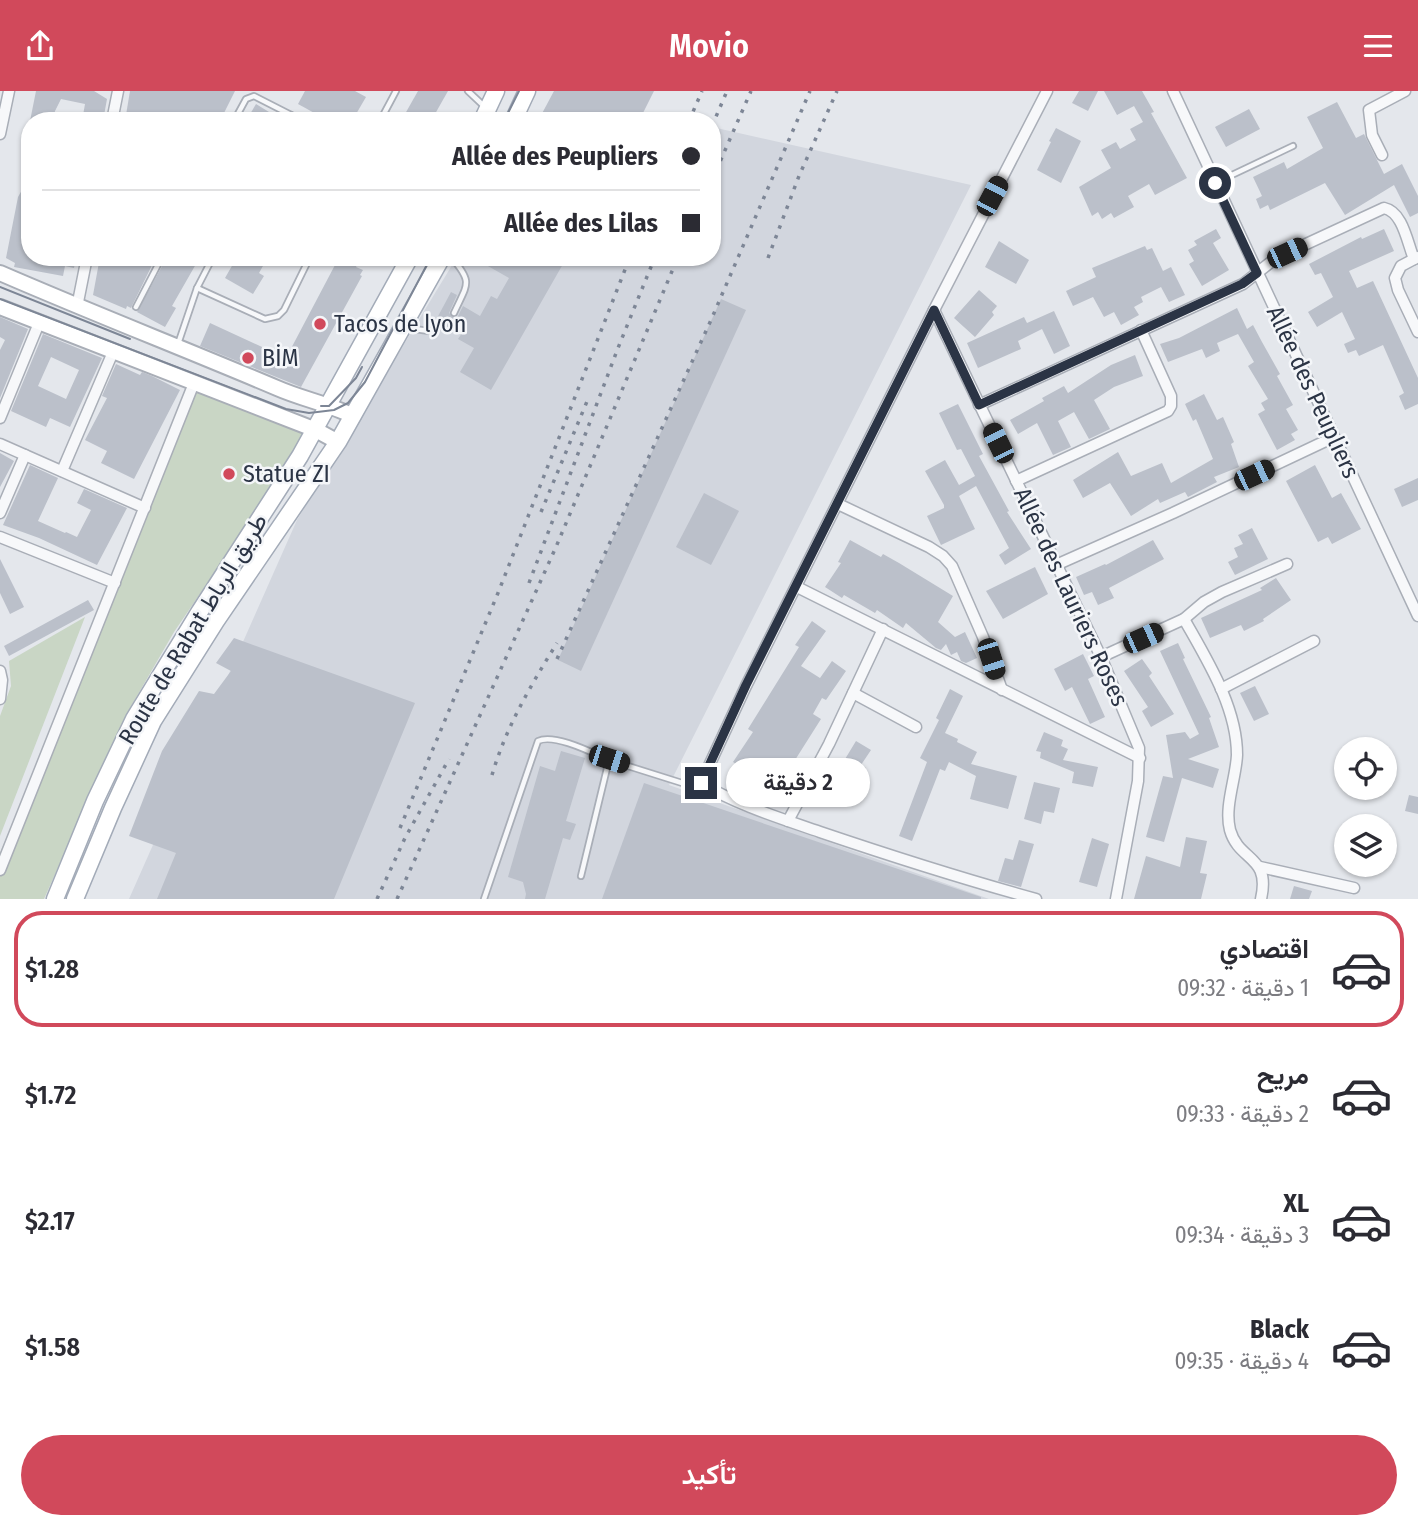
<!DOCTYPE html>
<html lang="ar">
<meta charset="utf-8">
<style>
body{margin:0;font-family:"Fira Sans Condensed",Vazirmatn,sans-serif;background:#f2f2f3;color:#2b2b33;direction:rtl;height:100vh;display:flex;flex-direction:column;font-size:26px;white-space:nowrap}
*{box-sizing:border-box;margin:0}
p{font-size:23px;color:#7c7c81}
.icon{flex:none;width:38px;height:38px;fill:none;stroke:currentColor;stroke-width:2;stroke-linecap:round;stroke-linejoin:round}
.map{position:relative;height:808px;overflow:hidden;direction:ltr}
.drawer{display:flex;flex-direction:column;background:#fff;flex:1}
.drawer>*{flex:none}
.top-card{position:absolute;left:21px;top:21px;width:700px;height:154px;border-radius:28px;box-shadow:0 2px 5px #0004;direction:rtl;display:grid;align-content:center;height:154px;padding:0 21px;background:#fff}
.tools{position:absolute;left:1334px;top:646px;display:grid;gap:14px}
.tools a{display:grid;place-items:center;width:63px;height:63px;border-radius:50%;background:#fff;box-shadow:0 2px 5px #0004;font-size:35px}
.end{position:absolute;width:32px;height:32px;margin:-16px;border:9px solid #2b3445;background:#fff;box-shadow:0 0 0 4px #fff}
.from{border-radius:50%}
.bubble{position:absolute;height:49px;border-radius:24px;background:#fff;box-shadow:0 2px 5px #0004;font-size:23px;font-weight:600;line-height:49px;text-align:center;direction:rtl}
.car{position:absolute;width:21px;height:42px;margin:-21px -10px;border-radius:9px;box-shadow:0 0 5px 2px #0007;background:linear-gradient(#222 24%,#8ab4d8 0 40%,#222 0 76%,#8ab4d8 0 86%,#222 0)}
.top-card b{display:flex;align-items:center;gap:24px;height:66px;font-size:26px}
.top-card b+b{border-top:2px solid #e1e1e2}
.top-card i{width:18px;height:18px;background:#2b2b33}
ul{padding:12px 0 0;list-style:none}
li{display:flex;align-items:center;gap:21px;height:116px;margin:0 14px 10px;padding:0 7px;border:4px solid transparent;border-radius:28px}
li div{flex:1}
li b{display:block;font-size:26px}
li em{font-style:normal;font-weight:600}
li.active{border-color:#d1495b}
li>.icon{width:63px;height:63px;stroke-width:1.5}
.button{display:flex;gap:14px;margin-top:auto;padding:14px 21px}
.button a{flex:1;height:80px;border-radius:42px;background:#d1495b;color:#fff;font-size:28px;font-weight:600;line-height:80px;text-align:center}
header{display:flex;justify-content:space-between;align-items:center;height:91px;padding:0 21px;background:#d1495b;color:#fff;font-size:32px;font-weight:600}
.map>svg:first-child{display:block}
.built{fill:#d2d6de}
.green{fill:#c9d6c5}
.building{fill:#bbc0ca;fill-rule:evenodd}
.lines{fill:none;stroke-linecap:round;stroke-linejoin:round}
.lane-casing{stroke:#a9aeb7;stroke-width:8}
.street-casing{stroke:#a9aeb7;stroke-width:13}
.secondary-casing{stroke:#a9aeb7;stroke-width:18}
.primary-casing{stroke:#a3abb8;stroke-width:19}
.lane{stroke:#f7f8fa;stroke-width:4.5}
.street{stroke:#f7f8fa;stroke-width:10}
.secondary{stroke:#fff;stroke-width:14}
.primary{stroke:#fff;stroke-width:16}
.tram{stroke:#7d8696;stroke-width:2}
.rail{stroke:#7d8696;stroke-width:3.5;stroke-dasharray:3.5 7;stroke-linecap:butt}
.route{stroke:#2b3445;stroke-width:9}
.poi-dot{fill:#d1495b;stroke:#f4f6f9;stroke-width:2.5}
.labels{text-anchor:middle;stroke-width:5;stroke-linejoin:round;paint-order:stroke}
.poi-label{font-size:24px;fill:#2b3445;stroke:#f4f6f9;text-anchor:start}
.street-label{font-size:24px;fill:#2b3445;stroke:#f4f6f9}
</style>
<header><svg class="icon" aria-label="menu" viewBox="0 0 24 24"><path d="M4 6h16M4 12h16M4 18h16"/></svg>Movio<svg class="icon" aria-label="share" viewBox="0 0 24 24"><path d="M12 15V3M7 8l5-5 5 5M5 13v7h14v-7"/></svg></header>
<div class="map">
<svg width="1418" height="808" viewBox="0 0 1418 808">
<rect width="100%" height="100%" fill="#e4e7ec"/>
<g class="built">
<polygon points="557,2 683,30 540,30"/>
<polygon points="712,36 971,94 669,694 989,808 129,808 297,429 457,166 712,166"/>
</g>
<g class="green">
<polygon points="195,293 310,341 174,541 126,624 44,808 0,808 0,762"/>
<polygon points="85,526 0,745 0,625 11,595 9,570"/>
</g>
<g class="building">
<polygon points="36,0 94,0 107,8 103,30 82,30 85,13 61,8 55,20 53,30 30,30"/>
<polygon points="130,0 235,0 220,30 125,30"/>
<polygon points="305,0 355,0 366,6 352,30 329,30 298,13"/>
<polygon points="418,0 448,0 431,30 401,30"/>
<polygon points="554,0 654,0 639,30 617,21 613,30 538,30"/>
<polygon points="1079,0 1098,0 1088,20 1072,12"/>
<polygon points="1104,0 1142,0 1154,21 1151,22 1187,87 1155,104 1149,93 1128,105 1134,116 1114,127 1111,122 1102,128 1098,121 1092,125 1079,96 1111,77 1101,59 1116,51 1120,58 1136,49 1130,38 1143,31 1134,15 1117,24"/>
<polygon points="1337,11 1356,47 1364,43 1384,83 1402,73 1418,105 1418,122 1410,126 1394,94 1345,124 1325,92 1270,119 1268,114 1260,118 1256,108 1262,105 1253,86 1284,71 1287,78 1323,57 1307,26"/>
<polygon points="256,13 282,29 282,30 246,30"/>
<polygon points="1249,18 1260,38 1226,56 1215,36"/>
<polygon points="1056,37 1081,50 1061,92 1037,79 1051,51 1049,50"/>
<polygon points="22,99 30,100 30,166 76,166 74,177 65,175 63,185 14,176 15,172 6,167 18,106"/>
<polygon points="1216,138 1221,147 1213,152 1229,179 1202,195 1189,173 1194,170 1188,159 1197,154 1194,150"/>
<polygon points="1384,138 1394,160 1349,180 1357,197 1373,190 1418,287 1418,313 1405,319 1399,305 1404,302 1383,254 1359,265 1356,259 1348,262 1344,253 1355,248 1342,221 1317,236 1308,221 1333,206 1321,182 1315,184 1309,173 1361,146 1362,148"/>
<polygon points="999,150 1029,169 1016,193 985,176"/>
<polygon points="1145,155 1147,159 1152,157 1163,180 1171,176 1185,204 1169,211 1161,196 1141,206 1143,211 1134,216 1139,224 1121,234 1114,221 1104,226 1093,206 1073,215 1066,200 1096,186 1092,177"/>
<polygon points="100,166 156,166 131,217 127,215 126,218 93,204"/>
<polygon points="167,166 200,166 172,215 176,217 165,236 137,221"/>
<polygon points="237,166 268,166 259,182 264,185 253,203 225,187"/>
<polygon points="472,166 567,166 491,299 460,281 474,257 458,248 462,242 449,235 448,230 436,229 451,201 457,204 449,222 454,227 458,225 463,215 480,225 491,205 497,208 509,187"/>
<polygon points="341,167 344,169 345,167 357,174 356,176 363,179 360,184 362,185 301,296 200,255 210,232 286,267 335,174"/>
<polygon points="979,199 997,215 992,221 994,224 975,246 954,227"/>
<polygon points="721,208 746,219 581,580 558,569"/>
<polygon points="1237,217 1247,238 1253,234 1262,251 1280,283 1277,285 1293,314 1286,318 1298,339 1291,343 1295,349 1277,359 1258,323 1265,319 1261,312 1268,308 1248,275 1254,271 1238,243 1217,252 1220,260 1206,267 1202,258 1168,271 1160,253 1179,247"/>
<polygon points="1054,220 1070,255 1054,263 1042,238 1018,250 1021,258 978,277 967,252 1024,226 1027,232"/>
<polygon points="0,226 28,238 0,307 0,259 5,249 0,246"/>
<path d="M43,243l59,24 -32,69 -20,-9 -4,9 -35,-16zM51,266l28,13 -13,29 -28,-13z"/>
<polygon points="1135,264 1143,285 1114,296 1094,309 1110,338 1089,348 1074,321 1058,330 1071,356 1053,364 1037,332 1018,343 1010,329 1044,310 1042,307 1064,295 1068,302 1111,274"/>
<polygon points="116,273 140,284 142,281 152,285 180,299 134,388 101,372 107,360 85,349 107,307 102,305"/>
<polygon points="1204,303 1217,329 1223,326 1234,351 1231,353 1239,376 1214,386 1217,391 1188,406 1185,401 1160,412 1158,408 1131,425 1110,392 1083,407 1073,389 1118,361 1131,385 1162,372 1171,392 1213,368 1196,328 1193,330 1185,313"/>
<polygon points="958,313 983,363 979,365 1009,420 1007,421 1031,458 1005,474 999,464 1009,457 976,395 959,405 975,438 941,454 927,425 944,417 944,414 925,380 945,369 959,394 975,385 961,358 957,359 939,322"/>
<polygon points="0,362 14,370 0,396"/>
<polygon points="30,374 58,387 38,430 65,442 66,441 77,446 91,419 77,412 84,398 127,417 97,474 39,447 3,434"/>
<polygon points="1315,374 1332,407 1341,402 1361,438 1332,453 1328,446 1318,451 1286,390"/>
<polygon points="1418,387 1418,409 1402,416 1394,398"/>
<polygon points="704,402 739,420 711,474 676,456"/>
<polygon points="1252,437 1268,468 1235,484 1228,471 1238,466 1234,457 1243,453 1238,444"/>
<polygon points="850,449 881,466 883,463 899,472 953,505 938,531 955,546 965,541 977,567 966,572 961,570 957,561 951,564 946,553 941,559 936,557 906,532 903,537 877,519 875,522 844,504 842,507 825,496 841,472 838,471"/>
<polygon points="1153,449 1164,468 1109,497 1114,507 1098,514 1092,501 1084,504 1076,486 1105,473 1106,474"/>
<polygon points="0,468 24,516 10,523 0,502"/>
<polygon points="1035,476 1048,503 1003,528 986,500"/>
<polygon points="1276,487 1291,509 1263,528 1264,530 1244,540 1241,534 1210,547 1201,527 1262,499 1260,497"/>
<polygon points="88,509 94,519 9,565 4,555"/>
<polygon points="812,530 826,540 801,575 820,587 832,570 846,580 826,609 822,607 813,623 821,628 790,677 794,679 779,704 736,681 740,675 733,671 753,641 748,638 799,556 795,554"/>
<polygon points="234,547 415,612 334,808 157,808 176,762 129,745 162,660 199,600 214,603 231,580 216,572"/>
<polygon points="1178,552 1185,567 1183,568 1211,626 1209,627 1219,656 1188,668 1219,678 1213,697 1182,687 1164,751 1146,746 1163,685 1173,687 1166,644 1185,641 1190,648 1199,643 1160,560"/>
<polygon points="1083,563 1094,585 1088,588 1105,626 1090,633 1072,596 1065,600 1054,578"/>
<polygon points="1142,568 1152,582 1149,585 1174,623 1151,636 1142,620 1148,616 1124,580"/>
<polygon points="1255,595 1269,623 1254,630 1240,602"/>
<polygon points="950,598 963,605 945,642 958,648 957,651 977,661 971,673 1017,685 1008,718 970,708 976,685 949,671 945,680 940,678 912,750 899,745 927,671 920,667 939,629 936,627"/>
<polygon points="1044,641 1063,649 1061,655 1068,658 1063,669 1098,676 1093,696 1072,692 1074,681 1040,667 1041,661 1036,660"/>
<polygon points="856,650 871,659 861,674 866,677 856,695 836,683"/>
<polygon points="561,660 585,667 566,730 576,733 570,749 563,747 545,808 525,808 526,803 523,791 508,786 540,675 555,680"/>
<polygon points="1034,691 1060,697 1054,722 1044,720 1041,733 1024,728"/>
<polygon points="644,692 981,806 981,808 602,808"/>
<polygon points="1409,704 1418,706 1418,723 1405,720"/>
<polygon points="1186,746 1207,750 1200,782 1207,783 1201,808 1134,808 1146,765 1180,776"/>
<polygon points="1092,747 1109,753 1097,796 1079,791"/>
<polygon points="1019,749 1034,753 1021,796 998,790 1005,767 1013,769"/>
<polygon points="1294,795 1312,800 1309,808 1290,808"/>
</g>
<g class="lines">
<g class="lane-casing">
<g id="lane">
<polyline points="468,0 485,16"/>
<polyline points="234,30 246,8 254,5 303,30"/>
<polyline points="287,30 291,24"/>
<polyline points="380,30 396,0"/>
<polyline points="1215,92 1293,55"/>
<path d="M451,166c23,26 16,27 3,56"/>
<polyline points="197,197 265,228 278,225 284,219 310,166"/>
<polyline points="136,216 162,166"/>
<polyline points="407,237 429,240 445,233"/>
<polyline points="178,253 197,197 213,166"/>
<polyline points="581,785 609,669 682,692 700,692"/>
<path d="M484,808l54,-158c16,-8 55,12 71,19"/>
</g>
</g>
<g class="street-casing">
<g id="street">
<polyline points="1173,0 1418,525"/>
<polyline points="112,30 118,0"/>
<polyline points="0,43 9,0"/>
<polyline points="1382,64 1372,44 1369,19 1405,0"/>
<polyline points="1418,166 1401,175 1395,187 1398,199 1418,241"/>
<polyline points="77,216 87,166"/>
<polyline points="934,219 1101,566 1139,657 1138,690 1116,808"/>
<path d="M979,314l264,-121 33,-26 108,-50c19,4 23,34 30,51"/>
<polyline points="0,327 39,232"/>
<polyline points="0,353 145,417"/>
<polyline points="62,380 113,261"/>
<polyline points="1016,390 1168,320 1171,315 1171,305 1141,239"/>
<polyline points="838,413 929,456 943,465 952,475 983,546 1002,599"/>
<polyline points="0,422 25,364"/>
<polyline points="0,446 115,492"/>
<polyline points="1056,474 1173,422 1334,346"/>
<polyline points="797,496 1140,667"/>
<path d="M1184,528c23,41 53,88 53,136 -1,23 -13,52 -7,75 9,32 41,25 31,69"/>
<polyline points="1101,566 1184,528 1204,511 1222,501 1287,473"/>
<polyline points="0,580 2,589 0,608"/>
<polyline points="1221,598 1314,550"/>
<polyline points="853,602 916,636"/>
<polyline points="788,730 829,653 883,538"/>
<polyline points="1260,776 1354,797"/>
<polyline points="0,779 194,292"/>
<path d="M1036,808c-73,-20 -145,-43 -216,-67 -40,-14 -83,-27 -119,-49l45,-97 188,-376 113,-219"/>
</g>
</g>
<g class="secondary-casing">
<g id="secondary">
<path d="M0,182c92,40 185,76 277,115 25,11 52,16 76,28"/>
<polyline points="0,216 316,339 338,351"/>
</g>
</g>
<g class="primary-casing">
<g id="primary">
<polyline points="482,30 496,0"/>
<polyline points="513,30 527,0"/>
<polyline points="55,808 95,710 134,628 200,520 300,365 410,166"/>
<polyline points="75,808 113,717 153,630 216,530 338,351 442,166"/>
</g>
</g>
<use href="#lane" class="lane"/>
<use href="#street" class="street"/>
<use href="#secondary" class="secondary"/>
<use href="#primary" class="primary"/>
<g class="tram">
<polyline points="504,30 519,0"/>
<polyline points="0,196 130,248"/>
<polyline points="0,208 286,318 309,322 334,319 348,312 365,291 431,166"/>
<polyline points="321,315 329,315 356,287 362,276"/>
</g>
<g class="rail">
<polyline points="689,30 702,0"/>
<polyline points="712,35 727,0"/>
<polyline points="712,89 751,0"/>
<polyline points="768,167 799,85 837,0"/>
<polyline points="541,421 588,308"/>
<polyline points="529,492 618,257 655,166"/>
<polyline points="557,568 711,229 810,0"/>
<path d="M492,684c14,-48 39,-90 65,-132"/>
<polyline points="400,737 498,502 630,166"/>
<polyline points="377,808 405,747 449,668"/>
<polyline points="397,808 556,456 678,166"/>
</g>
</g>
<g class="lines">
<polyline class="route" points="701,692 746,594 934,219 979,314 1242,193 1257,182 1215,92"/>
</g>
<g class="poi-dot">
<circle cx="320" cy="233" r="7"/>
<circle cx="248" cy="267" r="7"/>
<circle cx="229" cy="383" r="7"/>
</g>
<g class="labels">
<g class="poi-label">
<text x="334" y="241">Tacos de lyon</text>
<text x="262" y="275">BİM</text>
<text x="243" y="391">Statue ZI</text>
</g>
<g class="street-label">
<text transform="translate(1313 301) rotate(65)" y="8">Allée des Peupliers</text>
<text transform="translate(1071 506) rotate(65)" y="8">Allée des Lauriers Roses</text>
<text transform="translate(193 538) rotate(-59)" y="8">Route de Rabat طريق الرباط</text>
</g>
</g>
</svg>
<div class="tools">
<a><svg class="icon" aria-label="locate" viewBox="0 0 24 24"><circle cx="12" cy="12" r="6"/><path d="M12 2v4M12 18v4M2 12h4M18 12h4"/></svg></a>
<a><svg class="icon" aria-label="layers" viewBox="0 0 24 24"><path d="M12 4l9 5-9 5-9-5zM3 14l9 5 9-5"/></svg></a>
</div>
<i class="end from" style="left:1215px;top:92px"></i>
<i class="end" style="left:701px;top:692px"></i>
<div class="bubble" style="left:726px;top:667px;width:144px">2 دقيقة</div>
<i class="car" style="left:992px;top:105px;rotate:28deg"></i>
<i class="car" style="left:1287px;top:162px;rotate:65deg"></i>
<i class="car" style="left:998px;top:352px;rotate:334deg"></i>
<i class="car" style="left:1254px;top:384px;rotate:65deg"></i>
<i class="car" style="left:1143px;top:547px;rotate:66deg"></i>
<i class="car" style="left:991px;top:568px;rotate:162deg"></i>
<i class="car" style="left:609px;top:668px;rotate:108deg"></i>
<div class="top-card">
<b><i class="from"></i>Allée des Peupliers</b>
<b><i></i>Allée des Lilas</b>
</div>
</div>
<section class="drawer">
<ul>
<li class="active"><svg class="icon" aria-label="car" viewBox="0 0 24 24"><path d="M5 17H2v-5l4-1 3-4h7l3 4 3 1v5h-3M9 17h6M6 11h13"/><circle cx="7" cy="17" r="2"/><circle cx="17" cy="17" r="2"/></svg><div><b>اقتصادي</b><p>1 دقيقة · 09:32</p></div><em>$1.28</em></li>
<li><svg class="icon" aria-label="car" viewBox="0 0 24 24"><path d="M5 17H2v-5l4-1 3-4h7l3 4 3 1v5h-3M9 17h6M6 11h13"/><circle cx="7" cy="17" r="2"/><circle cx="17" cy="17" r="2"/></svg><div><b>مريح</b><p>2 دقيقة · 09:33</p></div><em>$1.72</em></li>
<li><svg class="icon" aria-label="car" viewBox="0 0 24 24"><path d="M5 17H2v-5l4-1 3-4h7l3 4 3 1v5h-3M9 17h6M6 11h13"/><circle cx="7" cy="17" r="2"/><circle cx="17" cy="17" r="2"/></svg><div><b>XL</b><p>3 دقيقة · 09:34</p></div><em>$2.17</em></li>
<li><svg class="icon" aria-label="car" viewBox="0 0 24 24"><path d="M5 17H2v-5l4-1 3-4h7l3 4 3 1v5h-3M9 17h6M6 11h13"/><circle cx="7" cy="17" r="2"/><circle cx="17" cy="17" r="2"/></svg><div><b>Black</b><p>4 دقيقة · 09:35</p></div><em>$1.58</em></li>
</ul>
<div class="button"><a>تأكيد</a></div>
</section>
